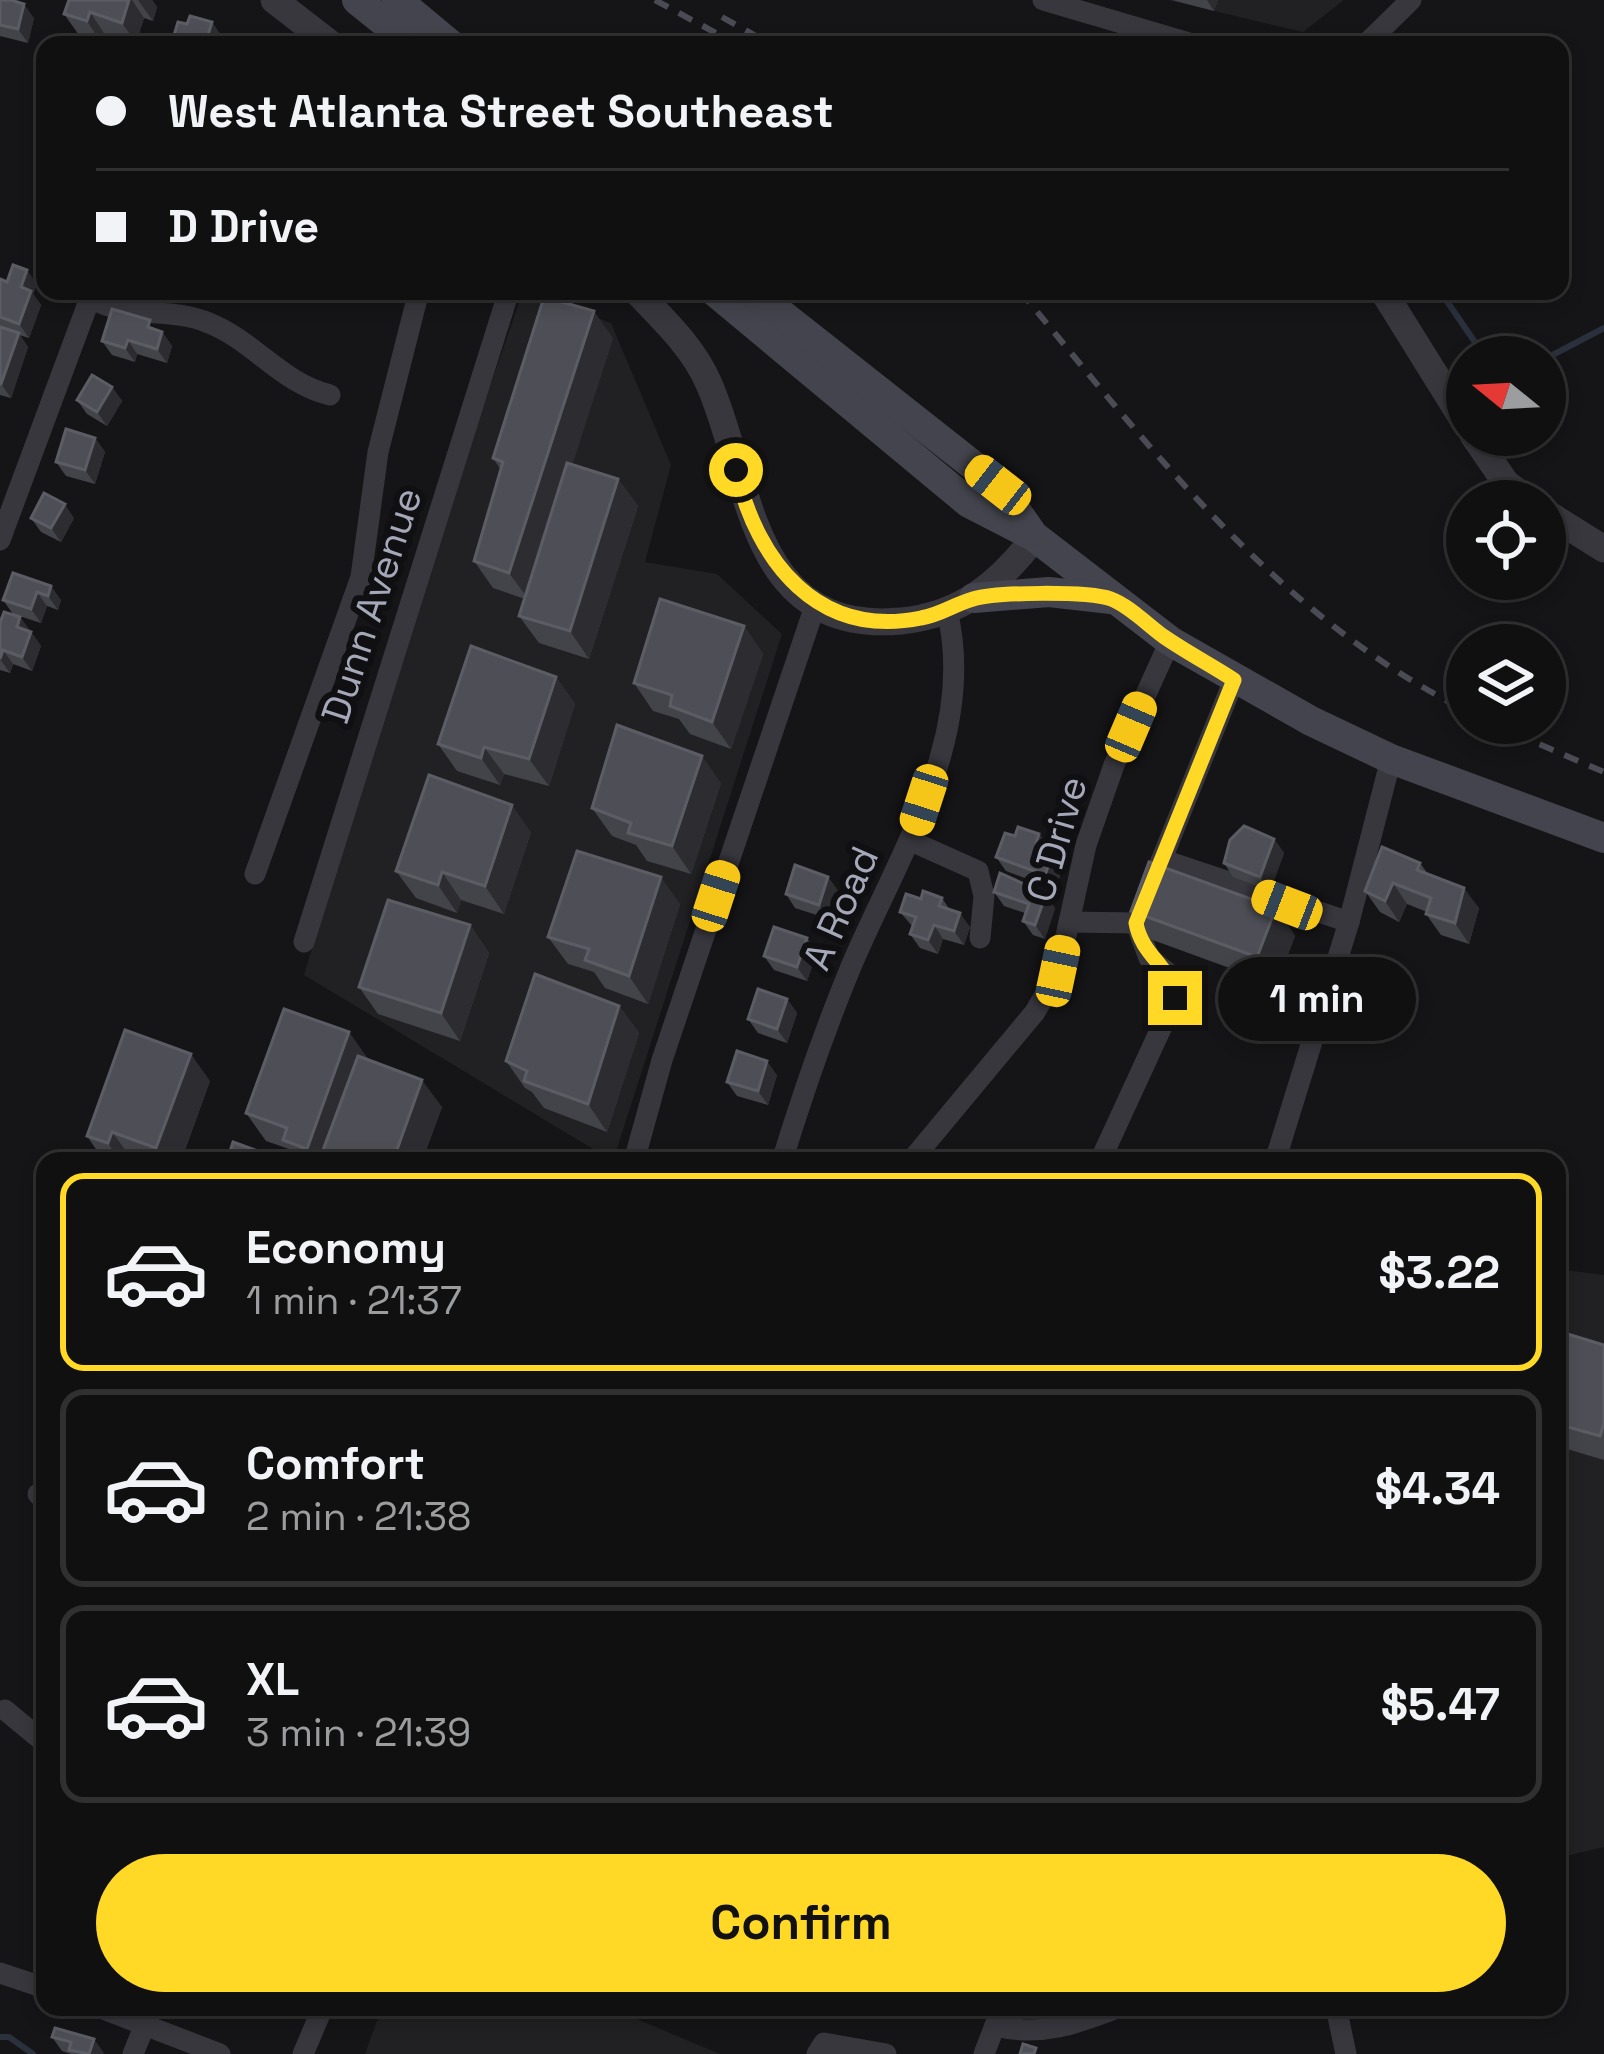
<!DOCTYPE html>
<meta charset="utf-8">
<style>
body{margin:0;font-family:"Space Grotesk",sans-serif;background:#19191a;color:#f1f3f6;height:100vh;display:flex;flex-direction:column;font-size:45px;white-space:nowrap}
*{box-sizing:border-box;margin:0}
p{font-size:39px;color:#9c9d9f}
.icon{flex:none;width:66px;height:66px;fill:none;stroke:currentColor;stroke-width:2;stroke-linecap:round;stroke-linejoin:round}
.map{position:relative;flex:1;overflow:hidden}
.drawer{position:absolute;left:36px;top:1152px;width:1530px;height:864px;display:flex;flex-direction:column;background:#101011;border-radius:24px;box-shadow:0 6px 18px #0003,0 0 0 3px #303031}
.drawer>*{flex:none}
.guide{position:absolute;left:36px;top:36px;width:1533px;height:264px;border-radius:24px;box-shadow:0 6px 18px #0003,0 0 0 3px #303031;display:grid;align-content:center;height:264px;padding:0 60px;background:#101011}
.needle{width:78px;rotate:288deg}
.controls{position:absolute;left:1446px;top:336px;display:grid;gap:24px}
.controls a{display:grid;place-items:center;width:120px;height:120px;border-radius:50%;background:#101011;box-shadow:0 6px 18px #0003,0 0 0 3px #303031;font-size:60px}
.end{position:absolute;width:54px;height:54px;margin:-27px;border:15px solid #ffd925;background:#111;box-shadow:0 0 0 6px #111}
.from{border-radius:50%}
.bubble{position:absolute;height:84px;border-radius:42px;background:#101011;box-shadow:0 6px 18px #0003,0 0 0 3px #303031;font-size:39px;font-weight:600;line-height:84px;text-align:center}
.car{position:absolute;width:36px;height:72px;margin:-36px -18px;border-radius:15px;box-shadow:0 0 9px 3px #0007;background:linear-gradient(#f5c518 24%,#345 0 40%,#f5c518 0 76%,#345 0 86%,#f5c518 0)}
.guide b{display:flex;align-items:center;gap:42px;height:114px;font-size:45px}
.guide b+b{border-top:3px solid #303031}
.guide i{width:30px;height:30px;background:#f1f3f6}
ul{padding:21px 0 0;list-style:none}
li{display:flex;align-items:center;gap:36px;height:198px;margin:0 24px 18px;padding:0 36px;border:6px solid #303031;border-radius:24px}
li div{flex:1}
li b{display:block;font-size:45px}
li em{font-style:normal;font-weight:600}
li.active{border-color:#ffd925}
li>.icon{width:108px;height:108px;stroke-width:1.5}
.cta{display:flex;gap:24px;margin-top:auto;padding:24px 60px}
.cta a{flex:1;height:138px;border-radius:72px;background:#ffd925;color:#111;font-size:48px;font-weight:600;line-height:138px;text-align:center}
.map>svg:first-child{display:block}
.built{fill:#212124}
.lines{fill:none;stroke-linecap:round;stroke-linejoin:round}
.stream{stroke:#2a313c;stroke-width:6}
.minor{stroke:#38373e;stroke-width:21}
.tertiary{stroke:#38373e;stroke-width:27}
.secondary{stroke:#43444d;stroke-width:30}
.rail{stroke:#4a4b54;stroke-width:6;stroke-dasharray:15 12;stroke-linecap:butt}
.wall{fill:#43444a}
.shaded-wall{fill:#2c2c31}
.building{fill:#4e4e56;stroke:#5c5c65;stroke-width:3}
.route{stroke:#ffd925;stroke-width:15}
.labels{text-anchor:middle;stroke-width:12;stroke-linejoin:round;paint-order:stroke}
.street-label{font-size:39px;fill:#a5a8b8;stroke:#101012}
</style>
<div class="map">
<svg width="1604" height="2054" viewBox="0 0 1604 2054">
<rect width="100%" height="100%" fill="#151517"/>
<g class="built">
<polygon points="1168,0 1344,0 1303,32"/>
<polygon points="523,291 611,323 671,465 645,562 717,574 782,634 613,1161 304,975 426,572"/>
<polygon points="1557,1269 1604,1275 1604,1847 1557,1858"/>
<polygon points="382,2007 608,2007 720,2054 365,2054"/>
</g>
<g class="lines">
<g class="stream">
<polyline points="1440,291 1485,357"/>
<polyline points="1545,359 1604,328"/>
<polyline points="0,2037 9,2037 33,2054"/>
</g>
<g class="minor">
<polyline points="1043,0 1196,45"/>
<polyline points="1365,45 1411,0"/>
<path d="M0,540l90,-242c38,22 80,8 119,25 45,18 72,60 121,72"/>
<polyline points="911,841 978,871 984,896 980,938"/>
<polyline points="1163,860 1349,922"/>
<polyline points="255,874 361,577 378,452 419,291"/>
<polyline points="1069,922 1136,923"/>
<polyline points="304,942 509,291"/>
<polyline points="634,1161 662,1060 816,603"/>
<path d="M782,1161c20,-65 42,-129 68,-192 47,-112 128,-233 97,-358"/>
<polyline points="911,1161 1035,1012 1058,972 1086,845 1114,765 1170,641"/>
<polyline points="1100,1161 1175,998 1173,977 1149,958 1136,923 1234,680"/>
<polyline points="1275,1161 1349,922 1391,759"/>
<polyline points="1557,1223 1557,1222"/>
<polyline points="38,1494 45,1501"/>
<polyline points="5,1710 45,1743"/>
<polyline points="0,1973 45,1988"/>
<polyline points="98,2007 220,2054"/>
<polyline points="1336,2007 1346,2054"/>
<path d="M995,2026c47,11 81,-2 125,-19"/>
<polyline points="133,2054 152,2007"/>
<polyline points="303,2054 323,2007"/>
<polyline points="817,2054 824,2043 886,2054"/>
<polyline points="984,2054 1002,2007"/>
</g>
<g class="tertiary">
<polyline points="274,0 332,45"/>
<path d="M636,291c26,27 58,57 73,93 43,97 39,251 192,237 60,-6 98,-37 134,-84"/>
<polyline points="1383,291 1467,426"/>
<polyline points="1473,435 1506,483 1530,501"/>
<polyline points="1545,512 1604,549"/>
</g>
<g class="secondary">
<polyline points="357,0 413,45"/>
<polyline points="397,0 451,45"/>
<polyline points="714,291 969,503 1035,537 1170,641 1311,721 1391,759 1604,838"/>
<polyline points="752,291 998,485 1031,532"/>
<polyline points="974,598 1049,592 1111,599"/>
</g>
<g class="rail">
<polyline points="655,0 738,45"/>
<polyline points="722,17 772,45"/>
<path d="M1020,291c132,159 258,326 447,420"/>
<polyline points="1490,723 1604,772"/>
</g>
</g>
<g class="wall">
<polygon points="0,0 34,18 28,43 0,36"/>
<polygon points="69,0 152,0 157,7 153,21 144,18 136,43 104,33 101,42 79,35 64,14"/>
<polygon points="1172,0 1218,0 1214,11"/>
<polygon points="0,279 7,282 37,284 33,294 41,305 29,338 19,335 28,347 11,398 0,395"/>
<polygon points="157,330 162,332 172,346 167,363 137,354 135,362 112,355 102,341"/>
<polygon points="613,338 572,464 618,479 638,506 589,659 539,643 519,616 525,599 493,588 474,561 501,470 493,458"/>
<polygon points="112,387 122,401 107,426 87,414 77,400"/>
<polygon points="95,438 105,452 95,484 66,476 56,462"/>
<polygon points="31,518 74,518 61,542 41,532"/>
<polygon points="13,573 61,600 58,610 47,606 41,623 13,614 3,600"/>
<polygon points="20,617 41,646 32,671 13,664 10,673 0,670 0,623"/>
<polygon points="744,626 763,654 731,749 690,734 679,719 653,711 634,683"/>
<polygon points="556,677 575,704 549,786 504,774 500,785 457,771 438,744"/>
<polygon points="721,783 691,874 647,861 636,845 612,836 592,808"/>
<polygon points="531,832 504,914 461,900 457,913 416,898 396,871"/>
<polygon points="1039,834 1064,864 1055,889 1006,871 996,857 1015,836"/>
<polygon points="1274,839 1284,853 1270,891 1233,877 1224,863"/>
<polygon points="1420,863 1428,874 1479,908 1469,944 1441,935 1426,914 1427,912 1407,904 1399,922 1380,912 1365,891"/>
<polygon points="828,877 838,891 829,919 795,908 786,894"/>
<polygon points="994,892 1055,908 1045,939 1033,935 1023,921 1025,913 1004,906"/>
<polygon points="942,898 950,910 970,927 964,945 943,939 938,954 920,948 910,934 913,927 900,912 921,899"/>
<polygon points="680,904 648,1004 605,988 594,972 568,964 548,937"/>
<polygon points="1276,908 1295,936 1276,985 1150,939 1131,911"/>
<polygon points="470,925 489,953 460,1041 378,1014 359,987"/>
<polygon points="807,938 817,952 807,981 774,970 764,956"/>
<polygon points="787,999 797,1013 787,1043 758,1033 748,1019"/>
<polygon points="619,1006 639,1033 607,1132 544,1108 532,1092 525,1088 506,1061"/>
<polygon points="368,1060 442,1107 422,1161 297,1161 289,1149 266,1141 246,1113"/>
<polygon points="777,1075 768,1105 737,1096 727,1082"/>
<polygon points="210,1081 181,1161 136,1161 132,1159 131,1161 104,1161 87,1136"/>
<polygon points="1557,1342 1604,1345 1604,1460 1557,1446"/>
<polygon points="52,2037 104,2053 71,2054 62,2051"/>
</g>
<g class="shaded-wall">
<polygon points="129,0 132,0 144,18 136,43 122,23"/>
<polygon points="138,0 152,0 157,7 153,21"/>
<polygon points="1207,0 1218,0 1214,11"/>
<polygon points="24,4 34,18 28,43 18,29"/>
<polygon points="90,12 104,33 101,42 87,21"/>
<polygon points="212,22 222,36 219,45 205,45"/>
<polygon points="27,270 37,284 33,294 41,305 29,338 19,324 21,287"/>
<polygon points="594,311 613,338 529,600 509,573"/>
<polygon points="162,332 172,346 167,363 157,349"/>
<polygon points="19,333 28,347 11,398 1,384"/>
<polygon points="128,340 137,354 135,362 125,348"/>
<polygon points="112,387 122,401 107,426 97,412"/>
<polygon points="95,438 105,452 95,484 85,470"/>
<polygon points="618,479 638,506 589,659 570,631"/>
<polygon points="65,504 74,518 61,542 51,528"/>
<polygon points="51,586 61,600 58,610 48,596"/>
<polygon points="37,592 47,606 41,623 31,609"/>
<polygon points="20,617 30,631 17,627"/>
<polygon points="744,626 763,654 731,749 712,722"/>
<polygon points="31,632 41,646 32,671 22,657"/>
<polygon points="3,650 13,664 10,673 0,659"/>
<polygon points="556,677 575,704 549,786 529,759"/>
<polygon points="484,747 504,774 500,785 481,758"/>
<polygon points="702,756 721,783 691,874 672,846"/>
<polygon points="512,805 531,832 504,914 485,886"/>
<polygon points="1039,834 1049,848 1036,843"/>
<polygon points="1274,839 1284,853 1270,891 1260,877"/>
<polygon points="1054,850 1064,864 1055,889 1045,875"/>
<polygon points="442,872 461,900 457,913 438,885"/>
<polygon points="661,877 680,904 648,1004 629,976"/>
<polygon points="828,877 838,891 829,919 819,905"/>
<polygon points="1393,883 1407,904 1399,922 1385,901"/>
<polygon points="1464,888 1479,908 1469,944 1455,923"/>
<polygon points="1046,894 1055,908 1045,939 1035,925"/>
<polygon points="1276,908 1295,936 1276,985 1257,957"/>
<polygon points="960,913 970,927 964,945 954,931"/>
<polygon points="470,925 489,953 460,1041 441,1013"/>
<polygon points="934,925 943,939 938,954 928,940"/>
<polygon points="807,938 817,952 807,981 797,967"/>
<polygon points="787,999 797,1013 787,1043 777,1029"/>
<polygon points="619,1006 639,1033 607,1132 588,1104"/>
<polygon points="349,1032 369,1060 332,1161 316,1161 307,1149"/>
<polygon points="191,1054 210,1081 181,1161 166,1161 156,1148"/>
<polygon points="767,1061 777,1075 768,1105 758,1091"/>
<polygon points="422,1080 442,1107 422,1161 393,1161"/>
<polygon points="112,1132 132,1159 131,1161 120,1161 108,1143"/>
<polygon points="94,2039 104,2053 103,2054 89,2054"/>
</g>
<g class="building">
<polygon points="0,0 11,0 24,4 18,29 0,25"/>
<polygon points="69,0 129,0 122,23 90,12 87,21 64,14"/>
<polygon points="190,16 212,22 205,45 171,45 178,22 187,24"/>
<polygon points="13,265 27,270 21,287 31,291 19,324 0,317 0,279 7,282"/>
<polygon points="544,297 594,311 509,573 474,561 503,462 493,458"/>
<polygon points="112,309 150,320 148,327 162,332 157,349 128,340 125,348 102,341"/>
<polygon points="0,327 19,333 1,384 0,384"/>
<polygon points="92,375 112,387 97,412 77,400"/>
<polygon points="66,429 95,438 85,470 56,462"/>
<polygon points="567,463 618,479 570,631 519,616"/>
<polygon points="44,493 65,504 51,528 31,518"/>
<polygon points="13,573 51,586 48,596 37,592 31,609 3,600"/>
<polygon points="660,599 744,626 712,722 670,706 672,695 634,683"/>
<polygon points="4,612 20,617 17,627 31,632 22,657 3,650 0,659 0,623"/>
<polygon points="471,646 556,677 529,759 484,747 481,758 438,744"/>
<polygon points="617,725 702,756 672,846 628,833 631,823 592,808"/>
<polygon points="429,775 512,805 485,886 442,872 438,885 396,871"/>
<polygon points="1244,826 1274,839 1260,877 1224,863 1230,840"/>
<polygon points="1018,827 1039,834 1036,843 1054,850 1045,875 996,857 1005,833 1015,836"/>
<polygon points="1382,847 1420,863 1417,870 1464,888 1455,923 1426,914 1431,898 1393,883 1385,901 1365,891"/>
<polygon points="577,851 661,877 629,976 585,960 589,949 548,937"/>
<polygon points="1149,862 1276,908 1257,957 1131,911"/>
<polygon points="795,865 828,877 819,905 786,894"/>
<polygon points="1000,873 1046,894 1035,925 1023,921 1029,904 994,892"/>
<polygon points="923,891 942,898 939,906 960,913 954,931 934,925 928,940 910,934 916,917 900,912 906,894 921,899"/>
<polygon points="388,900 470,925 441,1013 359,987"/>
<polygon points="774,927 807,938 797,967 764,956"/>
<polygon points="535,974 619,1006 588,1104 524,1081 527,1071 506,1061"/>
<polygon points="758,989 787,999 777,1029 748,1019"/>
<polygon points="284,1009 349,1032 307,1149 283,1140 287,1128 246,1113"/>
<polygon points="125,1030 191,1054 156,1148 112,1132 108,1143 87,1136"/>
<polygon points="737,1051 767,1061 758,1091 727,1082"/>
<polygon points="358,1056 422,1080 393,1161 319,1161"/>
<polygon points="233,1142 285,1161 227,1161"/>
<polygon points="1561,1332 1604,1345 1604,1423 1600,1436 1557,1424 1557,1342"/>
<polygon points="55,2028 94,2039 89,2054 69,2050 71,2042 52,2037"/>
<polygon points="1023,2044 1036,2048 1034,2054 1020,2054"/>
</g>
<g class="lines">
<path class="route" d="M736,470c21,92 82,169 185,148 19,-3 34,-14 52,-19 24,-7 114,-8 138,0 17,6 37,26 52,37 23,16 48,29 71,44l-98,243c6,34 36,43 39,75"/>
</g>
<g class="labels">
<g class="street-label">
<text transform="translate(371 605) rotate(-72)" y="14">Dunn Avenue</text>
<text transform="translate(1056 839) rotate(-74)" y="14">C Drive</text>
<text transform="translate(840 908) rotate(-66)" y="14">A Road</text>
</g>
</g>
</svg>
<div class="controls">
<a><svg class="needle" viewBox="-14 -14 28 28"><path d="M0-13l5 13h-10z" fill="#e53935"/><path d="M0 13l5-13h-10z" fill="#9c9d9f"/></svg></a>
<a><svg class="icon" aria-label="locate" viewBox="0 0 24 24"><circle cx="12" cy="12" r="6"/><path d="M12 2v4M12 18v4M2 12h4M18 12h4"/></svg></a>
<a><svg class="icon" aria-label="layers" viewBox="0 0 24 24"><path d="M12 4l9 5-9 5-9-5zM3 14l9 5 9-5"/></svg></a>
</div>
<i class="end from" style="left:736px;top:470px"></i>
<i class="end" style="left:1175px;top:998px"></i>
<div class="bubble" style="left:1218px;top:957px;width:198px">1 min</div>
<i class="car" style="left:998px;top:485px;rotate:308deg"></i>
<i class="car" style="left:1131px;top:727px;rotate:23deg"></i>
<i class="car" style="left:924px;top:800px;rotate:198deg"></i>
<i class="car" style="left:716px;top:896px;rotate:18deg"></i>
<i class="car" style="left:1287px;top:905px;rotate:291deg"></i>
<i class="car" style="left:1058px;top:971px;rotate:12deg"></i>
<div class="guide">
<b><i class="from"></i>West Atlanta Street Southeast</b>
<b><i></i>D Drive</b>
</div>
<section class="drawer">
<ul>
<li class="active"><svg class="icon" aria-label="car" viewBox="0 0 24 24"><path d="M5 17H2v-5l4-1 3-4h7l3 4 3 1v5h-3M9 17h6M6 11h13"/><circle cx="7" cy="17" r="2"/><circle cx="17" cy="17" r="2"/></svg><div><b>Economy</b><p>1 min · 21:37</p></div><em>$3.22</em></li>
<li><svg class="icon" aria-label="car" viewBox="0 0 24 24"><path d="M5 17H2v-5l4-1 3-4h7l3 4 3 1v5h-3M9 17h6M6 11h13"/><circle cx="7" cy="17" r="2"/><circle cx="17" cy="17" r="2"/></svg><div><b>Comfort</b><p>2 min · 21:38</p></div><em>$4.34</em></li>
<li><svg class="icon" aria-label="car" viewBox="0 0 24 24"><path d="M5 17H2v-5l4-1 3-4h7l3 4 3 1v5h-3M9 17h6M6 11h13"/><circle cx="7" cy="17" r="2"/><circle cx="17" cy="17" r="2"/></svg><div><b>XL</b><p>3 min · 21:39</p></div><em>$5.47</em></li>
</ul>
<div class="cta"><a>Confirm</a></div>
</section>
</div>
